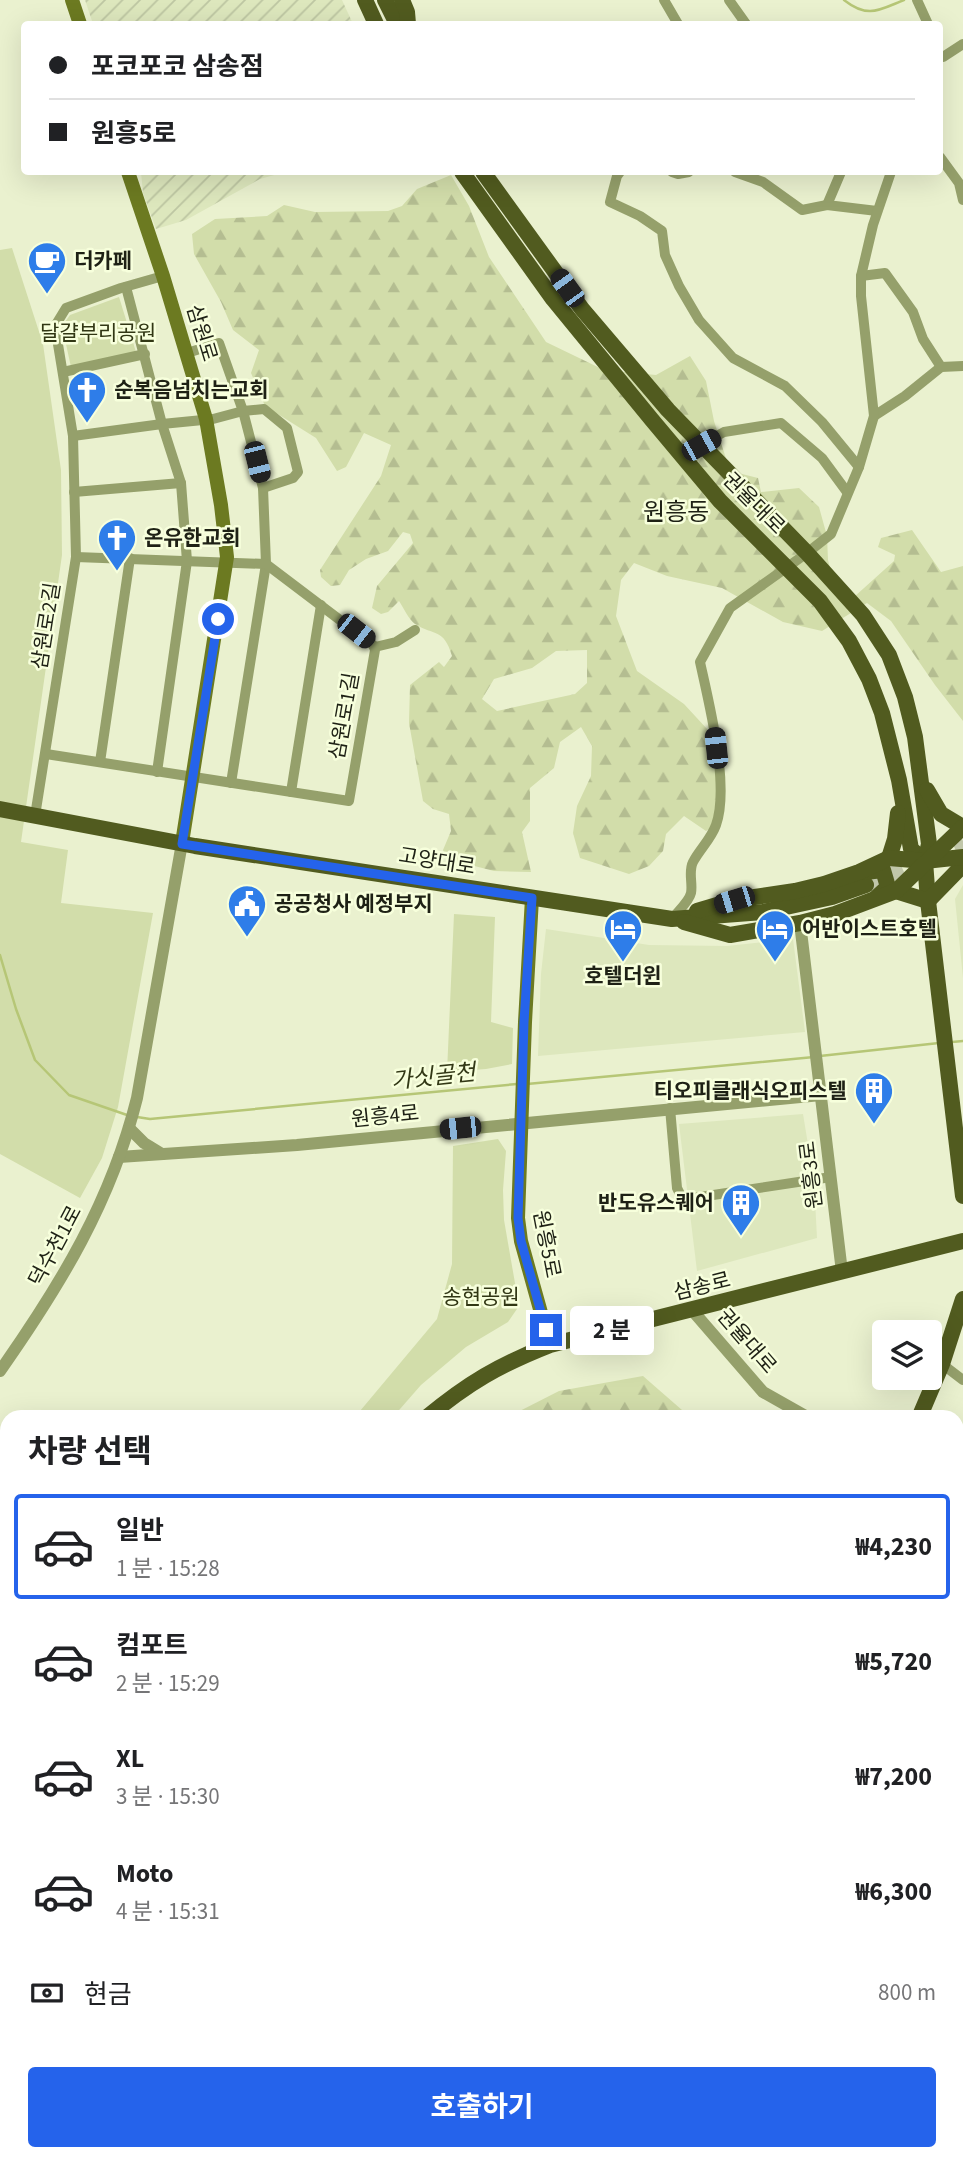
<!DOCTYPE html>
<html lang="ko">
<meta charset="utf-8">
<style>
body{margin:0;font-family:"Source Sans 3","Noto Sans KR",sans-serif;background:#f2f2f2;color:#202124;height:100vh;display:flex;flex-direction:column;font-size:26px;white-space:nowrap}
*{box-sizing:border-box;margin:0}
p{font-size:23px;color:#757577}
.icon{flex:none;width:38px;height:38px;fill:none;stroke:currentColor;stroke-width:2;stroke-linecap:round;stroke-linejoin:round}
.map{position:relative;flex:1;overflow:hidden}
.details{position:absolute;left:0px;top:1410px;width:964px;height:751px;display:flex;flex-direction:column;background:#fff;border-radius:21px 21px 0 0;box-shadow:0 7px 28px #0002}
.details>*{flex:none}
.top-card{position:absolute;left:21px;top:21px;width:922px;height:154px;border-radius:7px;box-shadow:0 7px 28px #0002;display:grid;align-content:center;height:154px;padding:0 28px;background:#fff}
.controls{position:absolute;left:872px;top:1320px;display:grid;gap:14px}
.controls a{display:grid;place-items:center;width:70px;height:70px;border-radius:7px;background:#fff;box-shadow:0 7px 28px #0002;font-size:35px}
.end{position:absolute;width:32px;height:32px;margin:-16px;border:9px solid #2563eb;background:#fff;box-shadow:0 0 0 4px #fff}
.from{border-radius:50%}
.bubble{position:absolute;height:49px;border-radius:7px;background:#fff;box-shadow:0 7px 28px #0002;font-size:23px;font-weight:700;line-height:49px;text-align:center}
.car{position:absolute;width:21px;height:42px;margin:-21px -10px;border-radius:9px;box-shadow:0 0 5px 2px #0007;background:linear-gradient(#222 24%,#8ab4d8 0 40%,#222 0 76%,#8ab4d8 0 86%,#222 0)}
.top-card b{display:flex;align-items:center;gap:24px;height:66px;font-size:26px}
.top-card b+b{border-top:2px solid #e0e0e0}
.top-card i{width:18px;height:18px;background:#202124}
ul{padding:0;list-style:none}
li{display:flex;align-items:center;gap:21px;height:105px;margin:0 14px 10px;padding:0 14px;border:4px solid transparent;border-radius:7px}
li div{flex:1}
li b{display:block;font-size:26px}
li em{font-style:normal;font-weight:700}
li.selected{border-color:#2563eb}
li>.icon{width:63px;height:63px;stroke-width:1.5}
h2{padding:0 28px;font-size:32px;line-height:84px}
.pay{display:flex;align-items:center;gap:18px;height:77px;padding:0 28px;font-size:26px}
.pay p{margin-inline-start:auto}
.action{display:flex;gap:14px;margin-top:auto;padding:14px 28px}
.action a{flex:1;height:80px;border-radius:7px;background:#2563eb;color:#fff;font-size:28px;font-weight:700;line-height:80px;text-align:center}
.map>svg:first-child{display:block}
.built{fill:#dde7bd}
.industrial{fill:url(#industrial-furrows)}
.forest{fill:url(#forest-firs);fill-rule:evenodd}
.park{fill:#d2ddaa}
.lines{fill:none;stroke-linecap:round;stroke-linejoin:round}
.stream{stroke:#b6c676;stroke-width:2.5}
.primary-tunnel{stroke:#c1c7aa;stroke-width:16;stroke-dasharray:16 8;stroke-linecap:butt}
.minor{stroke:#95a06b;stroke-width:10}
.tertiary{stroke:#95a06b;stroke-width:12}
.secondary{stroke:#6c7a21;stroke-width:14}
.primary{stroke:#515b1f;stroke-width:16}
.route{stroke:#2563eb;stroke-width:9}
.labels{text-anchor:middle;stroke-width:5;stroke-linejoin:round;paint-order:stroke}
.poi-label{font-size:21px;font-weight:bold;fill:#1e2115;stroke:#f7ffdc;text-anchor:start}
.park-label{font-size:21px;fill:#313714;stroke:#f7ffdc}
.street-label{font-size:21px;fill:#1e2115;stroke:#f7ffdc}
.water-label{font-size:23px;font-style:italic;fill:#323816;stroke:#f7ffdc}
.quarter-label{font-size:24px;fill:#1e2115;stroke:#f7ffdc}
</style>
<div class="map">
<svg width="963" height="2161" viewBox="0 0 963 2161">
<defs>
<pattern id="industrial-furrows" width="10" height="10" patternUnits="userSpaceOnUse" patternTransform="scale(1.75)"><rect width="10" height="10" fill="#dde7bd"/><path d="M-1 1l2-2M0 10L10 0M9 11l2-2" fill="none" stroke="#bdc6a2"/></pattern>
<pattern id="forest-firs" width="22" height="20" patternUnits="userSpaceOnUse" patternTransform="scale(1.75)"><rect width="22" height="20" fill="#d2ddaa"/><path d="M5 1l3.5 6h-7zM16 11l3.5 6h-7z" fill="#b4bd91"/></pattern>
</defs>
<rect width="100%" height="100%" fill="#eaf1cf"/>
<g class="built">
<polygon points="963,885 963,978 955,899"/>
<polygon points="546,929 649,945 727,946 793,939 805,1032 538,1056 541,974"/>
<polygon points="803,1114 814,1181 817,1238 697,1271 679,1124"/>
<polygon points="346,2154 472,2154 468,2161 341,2161"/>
</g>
<g class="industrial">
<polygon points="85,0 342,0 353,24 93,24"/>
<polygon points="141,172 285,172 260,179 186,220 156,229 143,193"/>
</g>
<g class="forest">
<path d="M451,175l18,31 20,51 57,85 58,28 52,5 34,-19 16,25 8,40 16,50 28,7 3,14 38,-4 20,19 8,29 1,24 7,27 19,10 40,-36 1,-6 -17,-8 3,-9 31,-8 29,42 22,-6v155l-28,-36 -44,-64 -24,-18 -45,28 -39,-9 -61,-34 -55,-12 -33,-13 -13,17 -5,36 21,55 47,33 24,26 13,68 -5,27 -10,6 -22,-15 -18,18 -3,17 -14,15 -20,8 -49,-16 -7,-25 4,-27 14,-30 1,-30 -11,-19 -21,15 -6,26 -24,20v33l-8,11 9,40 -37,-1 -47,-12 -4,-9 8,-19 -2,-17 -16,-5 -10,-8 -14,-78 1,-38 29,-23 5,5 8,-11c-8,-28 -18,-20 -37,-32 -6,-4 -12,-17 -16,-23l-11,11 -7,2 -9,-6 5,-22 36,-43 -3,-9 -7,-2 -15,19 -22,8 -17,11 -9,15 -9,1 -10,-9 -1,-7 61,-94 10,-31 -27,-12 -18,34 -9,4 -21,-33 -51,-32 -14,-33 8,-23 -26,-20 -12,-28 -27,-48 -2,-20 23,-15 52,-3 17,-11 31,7 73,-1 14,-5 15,-17zM587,650v33l-12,11 -78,17 -15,-12 12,-20 38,-11 24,-17z"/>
<polygon points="643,1376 690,1417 508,1417 559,1391"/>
<polygon points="957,1500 963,1504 963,1714 957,1716"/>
<polygon points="957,1993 963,1996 963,2161 881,2161 870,2154 957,2154"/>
</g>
<g class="park">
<polygon points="12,248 43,344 61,470 62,555 21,842 68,850 61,903 153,913 118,1107 102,1158 80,1198 0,1154 0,250"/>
<polygon points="119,297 136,352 71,367 62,326 70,315"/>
<polygon points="454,914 495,917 491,1022 513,1028 512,1064 486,1069 447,1072"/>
<polygon points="498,1139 506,1151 503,1190 504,1220 519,1306 508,1322 466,1347 421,1385 393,1417 355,1417 437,1319 452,1264 453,1146"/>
<polygon points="376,2154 423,2154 418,2161 387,2161"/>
</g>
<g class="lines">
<g class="stream">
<path d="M844,0c24,19 35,10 60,0"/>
<polyline points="0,955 16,1009 35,1060 69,1095 127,1115"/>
<polyline points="952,1042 963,1041"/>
<polyline points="820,1056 939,1043"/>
<polyline points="527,1084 814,1057"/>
<polyline points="137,1117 150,1119 517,1084"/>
<polyline points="0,2101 7,2107"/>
<polyline points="59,2154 68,2161"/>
</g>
<polyline class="primary-tunnel" points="866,885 963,841"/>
<g class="minor">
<polyline points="664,0 678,24"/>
<polyline points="729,0 746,24"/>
<polyline points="917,0 928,24"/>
<polyline points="943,57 963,44"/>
<polyline points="940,157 959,183 963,200"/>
<polyline points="620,172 617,176 610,202 640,216 662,231 665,255 679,286 699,320 733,358 785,386 822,422 859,467"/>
<polyline points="672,172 678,174 689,172"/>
<polyline points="735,172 763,182 802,210 827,205"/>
<polyline points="841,172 827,205 877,211"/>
<polyline points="861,276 885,273 913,312 923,339 941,367"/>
<polyline points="126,287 162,424 181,483 187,561 157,772"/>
<polyline points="187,353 219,343 243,411 263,488 266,564 231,783"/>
<polyline points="63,372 145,354"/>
<polyline points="874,416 905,396 941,367 963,366"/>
<polyline points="73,436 162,424 213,419 243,411 264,409 287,428 298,472 293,478 263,488"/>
<polyline points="701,445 724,432 781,423 822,458 847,492"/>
<polyline points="74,492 181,483"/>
<polyline points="375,647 396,642 415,630"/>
<polyline points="46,754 349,801 375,650 373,645 266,564 76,557"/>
<polyline points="100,762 130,558"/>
<polyline points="291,792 321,605"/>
<polyline points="35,816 76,557 73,436 55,326 66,308 121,288 163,276"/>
<path d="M672,919c5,-7 17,-17 19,-26 2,-10 -3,-21 2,-31 7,-13 18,-23 23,-37 14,-39 -7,-122 -16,-163l30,-54 77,-55 24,-19 28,-67 15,-51 -13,-120v-20l12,-51 18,-53"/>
<polyline points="670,1108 677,1188 681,1196 687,1199 831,1177"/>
<polyline points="942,1364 963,1380"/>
<path d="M963,1442c-6,14 -9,26 0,38"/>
<polyline points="957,1720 963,1717"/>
<polyline points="957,1793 963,1802"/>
<polyline points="957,1859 963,1853"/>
<polyline points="621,2154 621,2161"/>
<polyline points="760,2154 761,2161"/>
<polyline points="831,2154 842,2161"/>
</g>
<g class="tertiary">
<polyline points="800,923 842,1272"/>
<polyline points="129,1128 144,1143 162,1154"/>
<polyline points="119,1157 297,1145 821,1095"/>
<polyline points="692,1310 763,1392 809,1418"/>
<path d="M0,1371c61,-87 111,-169 137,-273l45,-255"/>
<polyline points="957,1918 963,1922"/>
<polyline points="323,2161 327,2154"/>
</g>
<g class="secondary">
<polyline points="72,0 80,24"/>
<polyline points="128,172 163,276 206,419 221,505 227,557 182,843"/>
<polyline points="532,898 525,1022 518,1218 521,1241 550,1345"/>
<polyline points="0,1767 7,1772"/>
</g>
<g class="primary">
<polyline points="365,0 376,24"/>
<polyline points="385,0 397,24"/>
<polyline points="402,0 407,12 408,24"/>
<polyline points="462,172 553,299 652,420 720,501 820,601 849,641 869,679 882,713 899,780 911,849 925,861"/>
<polyline points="483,172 582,309 668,410 807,553 863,615 889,655 905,697 915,737 929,844 925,861 928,901 963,1196"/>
<polyline points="927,790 941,814 963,827"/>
<polyline points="0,809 195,846 672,919 763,912 832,897 866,885"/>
<polyline points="889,858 895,839 898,813"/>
<polyline points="865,872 883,870 888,887 877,897"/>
<polyline points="896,891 928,901 963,865"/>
<polyline points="697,911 734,900 795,891 824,884 859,872 889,858 925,861 963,857"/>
<polyline points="684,922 730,935 800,923 835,914 896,891 963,827"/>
<path d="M426,1418c42,-35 73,-53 124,-73l413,-104"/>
<polyline points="919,1418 942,1364 963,1299"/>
<polyline points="0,1920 7,1911"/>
<polyline points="584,2154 584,2161"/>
</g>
</g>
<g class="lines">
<polyline class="route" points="218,619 182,844 532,898 524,1022 518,1218 521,1241 546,1330"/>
</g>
<defs>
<g id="cafe-pin" transform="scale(2.0125)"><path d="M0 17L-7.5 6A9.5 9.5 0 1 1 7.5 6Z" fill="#2e7de9" stroke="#f7ffdc"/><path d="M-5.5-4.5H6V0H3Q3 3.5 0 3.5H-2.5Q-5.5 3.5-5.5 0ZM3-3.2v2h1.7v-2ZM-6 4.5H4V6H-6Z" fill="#fff"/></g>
<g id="church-pin" transform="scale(2.0125)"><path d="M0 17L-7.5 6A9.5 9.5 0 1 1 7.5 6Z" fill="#2e7de9" stroke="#f7ffdc"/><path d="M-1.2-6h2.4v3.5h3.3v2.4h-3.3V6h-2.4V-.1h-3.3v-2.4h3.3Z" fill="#fff"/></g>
<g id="civic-pin" transform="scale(2.0125)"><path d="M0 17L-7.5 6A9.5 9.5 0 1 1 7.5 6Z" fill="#2e7de9" stroke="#f7ffdc"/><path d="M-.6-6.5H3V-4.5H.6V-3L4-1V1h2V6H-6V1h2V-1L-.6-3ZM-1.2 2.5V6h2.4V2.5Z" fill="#fff"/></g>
<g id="hotel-pin" transform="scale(2.0125)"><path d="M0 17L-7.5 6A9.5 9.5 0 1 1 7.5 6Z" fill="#2e7de9" stroke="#f7ffdc"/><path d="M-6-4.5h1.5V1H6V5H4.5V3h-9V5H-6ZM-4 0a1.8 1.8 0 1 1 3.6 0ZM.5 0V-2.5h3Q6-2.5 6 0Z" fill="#fff"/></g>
<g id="building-pin" transform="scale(2.0125)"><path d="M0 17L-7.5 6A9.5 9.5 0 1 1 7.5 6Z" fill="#2e7de9" stroke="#f7ffdc"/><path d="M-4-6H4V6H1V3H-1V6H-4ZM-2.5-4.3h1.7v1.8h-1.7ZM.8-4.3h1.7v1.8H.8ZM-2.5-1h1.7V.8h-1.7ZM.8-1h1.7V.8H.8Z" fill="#fff"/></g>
</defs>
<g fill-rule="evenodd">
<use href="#cafe-pin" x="47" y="261"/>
<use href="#church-pin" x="87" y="390"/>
<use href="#church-pin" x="117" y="538"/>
<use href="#civic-pin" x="247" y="904"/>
<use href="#hotel-pin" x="623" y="929"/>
<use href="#hotel-pin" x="775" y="929"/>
<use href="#building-pin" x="874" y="1091"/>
<use href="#building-pin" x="741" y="1203"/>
</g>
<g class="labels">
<g class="poi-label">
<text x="74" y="268">더카페</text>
<text x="114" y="397">순복음넘치는교회</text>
<text x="144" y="545">온유한교회</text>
<text x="274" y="911">공공청사 예정부지</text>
<text x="802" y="936">어반이스트호텔</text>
<text x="623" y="983" text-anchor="middle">호텔더윈</text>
<text x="847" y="1098" text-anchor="end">티오피클래식오피스텔</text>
<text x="714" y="1210" text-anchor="end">반도유스퀘어</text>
</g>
<g class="park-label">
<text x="98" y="340">달걀부리공원</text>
<text x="481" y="1304">송현공원</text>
</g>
<g class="street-label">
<text transform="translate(202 333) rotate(73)" y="7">삼원로</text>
<text transform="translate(754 503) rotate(45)" y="7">권율대로</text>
<text transform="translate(46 626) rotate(-81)" y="7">삼원로2길</text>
<text transform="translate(344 716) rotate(-80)" y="7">삼원로1길</text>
<text transform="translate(437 861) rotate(9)" y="7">고양대로</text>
<text transform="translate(385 1116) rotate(-6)" y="7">원흥4로</text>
<text transform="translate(811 1175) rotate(-97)" y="7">원흥3로</text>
<text transform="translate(547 1244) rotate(79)" y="7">원흥5로</text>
<text transform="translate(55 1246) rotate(-62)" y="7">덕수천1로</text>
<text transform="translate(702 1286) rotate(-14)" y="7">삼송로</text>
<text transform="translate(747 1341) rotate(49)" y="7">권율대로</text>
</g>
<g class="water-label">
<text transform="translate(433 1076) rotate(-6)" y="8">가싯골천</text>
</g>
<g class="quarter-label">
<text x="676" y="520">원흥동</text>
</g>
</g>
</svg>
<div class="controls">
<a><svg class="icon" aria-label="layers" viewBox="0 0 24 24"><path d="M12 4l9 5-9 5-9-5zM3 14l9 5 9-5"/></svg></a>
</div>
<i class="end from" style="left:218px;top:619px"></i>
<i class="end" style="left:546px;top:1330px"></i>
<div class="bubble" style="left:570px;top:1306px;width:84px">2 분</div>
<i class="car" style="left:567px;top:288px;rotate:324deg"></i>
<i class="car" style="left:701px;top:445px;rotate:61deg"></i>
<i class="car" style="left:257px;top:462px;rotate:166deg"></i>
<i class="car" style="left:356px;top:631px;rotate:128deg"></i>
<i class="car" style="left:716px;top:748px;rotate:354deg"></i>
<i class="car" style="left:734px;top:900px;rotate:253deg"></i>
<i class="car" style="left:460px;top:1128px;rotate:264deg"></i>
<div class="top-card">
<b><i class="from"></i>포코포코 삼송점</b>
<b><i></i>원흥5로</b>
</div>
<section class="details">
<h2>차량 선택</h2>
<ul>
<li class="selected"><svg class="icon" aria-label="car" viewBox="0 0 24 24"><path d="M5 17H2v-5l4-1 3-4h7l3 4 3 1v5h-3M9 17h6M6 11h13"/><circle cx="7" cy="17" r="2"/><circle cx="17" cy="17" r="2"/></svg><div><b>일반</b><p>1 분 · 15:28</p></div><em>₩4,230</em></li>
<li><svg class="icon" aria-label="car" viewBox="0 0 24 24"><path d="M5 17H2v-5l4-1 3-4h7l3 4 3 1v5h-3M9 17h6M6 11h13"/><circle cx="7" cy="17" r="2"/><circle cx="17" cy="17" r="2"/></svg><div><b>컴포트</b><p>2 분 · 15:29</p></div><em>₩5,720</em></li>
<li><svg class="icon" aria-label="car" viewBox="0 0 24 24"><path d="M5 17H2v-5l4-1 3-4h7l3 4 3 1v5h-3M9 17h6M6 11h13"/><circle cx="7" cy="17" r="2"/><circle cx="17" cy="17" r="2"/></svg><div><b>XL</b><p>3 분 · 15:30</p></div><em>₩7,200</em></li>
<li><svg class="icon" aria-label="car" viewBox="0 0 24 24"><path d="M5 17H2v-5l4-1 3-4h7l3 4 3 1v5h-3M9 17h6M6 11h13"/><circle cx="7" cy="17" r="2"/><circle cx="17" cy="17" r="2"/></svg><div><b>Moto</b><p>4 분 · 15:31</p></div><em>₩6,300</em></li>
</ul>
<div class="pay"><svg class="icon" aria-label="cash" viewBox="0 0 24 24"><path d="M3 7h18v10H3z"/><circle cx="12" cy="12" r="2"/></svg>현금<p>800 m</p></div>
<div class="action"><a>호출하기</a></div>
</section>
</div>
